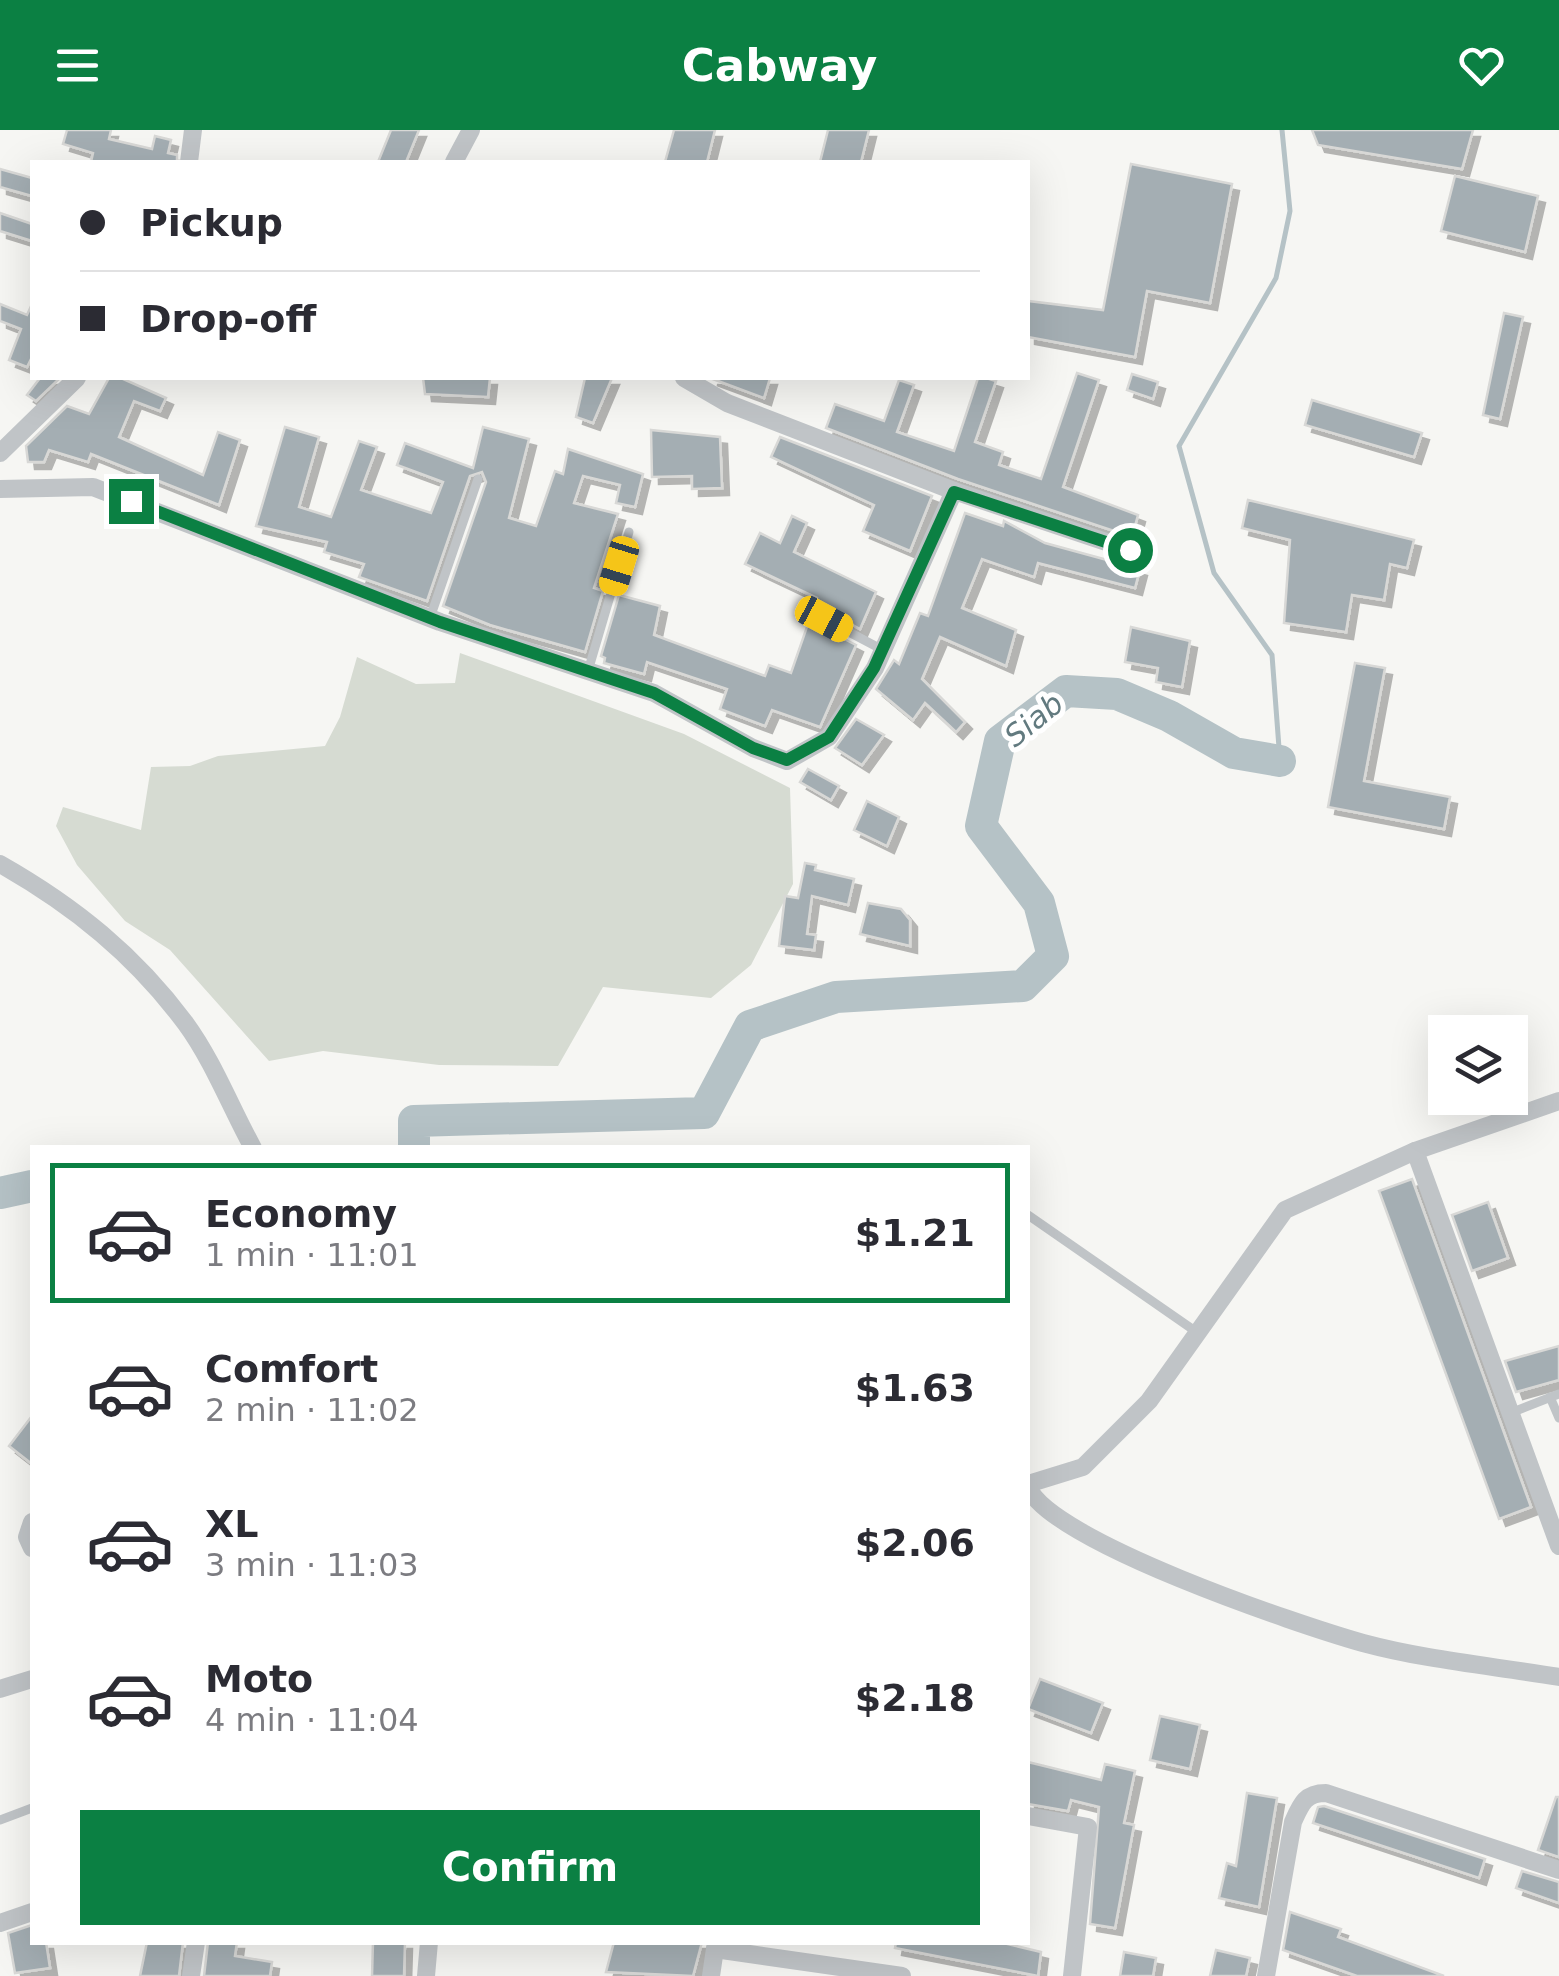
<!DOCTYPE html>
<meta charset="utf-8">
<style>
body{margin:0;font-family:"DejaVu Sans",sans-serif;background:#f7f7f7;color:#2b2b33;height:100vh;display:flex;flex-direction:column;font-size:38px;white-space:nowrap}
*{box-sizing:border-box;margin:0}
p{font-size:32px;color:#7c7c81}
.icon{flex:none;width:55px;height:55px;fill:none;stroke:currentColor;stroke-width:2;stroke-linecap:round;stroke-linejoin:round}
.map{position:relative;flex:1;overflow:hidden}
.drawer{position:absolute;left:30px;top:1015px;width:1000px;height:800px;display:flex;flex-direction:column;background:#fff;border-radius:0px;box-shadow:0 10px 40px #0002}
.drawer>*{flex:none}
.guide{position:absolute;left:30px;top:30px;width:1000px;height:220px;border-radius:0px;box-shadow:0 10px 40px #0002;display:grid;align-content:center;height:220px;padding:0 50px;background:#fff}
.tools{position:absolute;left:1428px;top:885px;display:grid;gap:20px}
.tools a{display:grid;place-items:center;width:100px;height:100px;border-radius:0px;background:#fff;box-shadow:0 10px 40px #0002;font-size:50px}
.end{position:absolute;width:45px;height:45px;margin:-22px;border:12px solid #0b8043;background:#fff;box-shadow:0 0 0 5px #fff}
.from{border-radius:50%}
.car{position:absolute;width:30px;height:60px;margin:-30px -15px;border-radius:12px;box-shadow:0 0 8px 2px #0007;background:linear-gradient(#f5c518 24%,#345 0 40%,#f5c518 0 76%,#345 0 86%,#f5c518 0)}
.guide b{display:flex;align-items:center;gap:35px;height:95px;font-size:38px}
.guide b+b{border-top:2px solid #e1e1e2}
.guide i{width:25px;height:25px;background:#2b2b33}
ul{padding:18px 0 0;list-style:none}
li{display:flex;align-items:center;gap:30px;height:140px;margin:0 20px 15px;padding:0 30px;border:5px solid transparent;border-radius:0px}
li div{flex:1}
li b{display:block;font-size:38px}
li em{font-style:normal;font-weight:600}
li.current{border-color:#0b8043}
li>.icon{width:90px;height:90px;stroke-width:1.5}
.button{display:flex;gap:20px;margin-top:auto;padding:20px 50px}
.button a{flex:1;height:115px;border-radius:0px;background:#0b8043;color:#fff;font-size:40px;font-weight:600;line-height:115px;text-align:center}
header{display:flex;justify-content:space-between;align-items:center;height:130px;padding:0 50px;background:#0b8043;color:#fff;font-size:45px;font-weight:600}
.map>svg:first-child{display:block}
.green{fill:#d6dbd2}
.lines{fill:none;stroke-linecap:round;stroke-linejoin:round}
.stream{stroke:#b5c2c6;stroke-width:5}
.river{stroke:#b5c2c6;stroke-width:32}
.building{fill:#a4aeb3;stroke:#d8d8d6;stroke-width:2.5;filter:url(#shadow)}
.lane{stroke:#c0c4c7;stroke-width:9}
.street{stroke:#c0c4c7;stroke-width:18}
.route{stroke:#0b8043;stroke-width:12}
.labels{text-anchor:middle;stroke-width:10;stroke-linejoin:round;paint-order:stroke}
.water-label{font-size:30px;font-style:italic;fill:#627a7f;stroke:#fff}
</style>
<header><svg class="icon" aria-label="menu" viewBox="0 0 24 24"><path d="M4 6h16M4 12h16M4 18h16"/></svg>Cabway<svg class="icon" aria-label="heart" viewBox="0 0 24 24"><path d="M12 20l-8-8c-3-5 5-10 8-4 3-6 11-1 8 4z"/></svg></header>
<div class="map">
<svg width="1559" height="1846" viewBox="0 0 1559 1846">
<defs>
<filter id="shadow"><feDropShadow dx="7" dy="7" stdDeviation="0" flood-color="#0004"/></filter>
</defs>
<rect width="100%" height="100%" fill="#f6f6f3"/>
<polygon class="green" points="460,523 684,604 790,658 793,754 751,835 711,868 603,857 558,936 439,935 323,921 269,931 170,820 125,791 77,735 56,696 63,677 141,700 151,637 190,636 218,626 325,616 340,587 357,527 416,554 455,553"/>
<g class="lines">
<polyline class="stream" points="1280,631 1272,525 1214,443 1179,316 1276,148 1290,81 1282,0"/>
<g class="river">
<polyline points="414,1018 414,991 704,983 750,896 836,867 1023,856 1053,826 1039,773 981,696 1000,611 1066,561 1117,564 1169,586 1234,623 1280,631"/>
<polyline points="0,1063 32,1056"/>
</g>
</g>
<g class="building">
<polygon points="67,0 111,0 109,9 152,19 155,6 171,10 168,23 177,25 177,32 91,32 93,23 63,14"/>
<polygon points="391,0 419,0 406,32 378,32"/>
<polygon points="674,0 715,0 707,32 665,32"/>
<polygon points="828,0 869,0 861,32 820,32"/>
<polygon points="1312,0 1473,0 1462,39 1318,15"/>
<polygon points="1131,34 1232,54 1210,173 1147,161 1135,227 1028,207 1028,171 1103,180"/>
<polygon points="0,39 32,48 32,66 0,57"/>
<polygon points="1455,46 1538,66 1525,122 1441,101"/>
<polygon points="0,83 32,94 32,111 0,101"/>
<polygon points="0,174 27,185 32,174 32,227 27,237 9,230 21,199 0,191"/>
<polygon points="1504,183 1523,187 1500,289 1483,285"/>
<polygon points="1077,243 1099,250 1063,357 1138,385 1132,407 958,349 826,298 835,274 884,291 899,250 914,255 897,302 954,321 978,248 986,248 996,251 975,312 1003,322 999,335 1041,349"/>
<polygon points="1132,244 1158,252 1153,269 1127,260"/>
<polygon points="40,248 60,248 36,271 27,265"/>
<polygon points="109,248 121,248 166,268 160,281 134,271 119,307 203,345 218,302 240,310 219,375 91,324 88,332 49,320 44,332 28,332 26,316 67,276 89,284"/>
<polygon points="423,248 490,248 488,267 425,264"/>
<polygon points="585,248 612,248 593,293 576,287"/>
<polygon points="710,248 770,248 764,268"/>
<polygon points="1312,270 1422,303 1414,327 1305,295"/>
<polygon points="285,297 319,307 299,377 331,387 359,311 377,317 361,360 431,383 443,352 397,335 405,313 473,338 483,297 529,309 509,388 536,396 555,341 563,344 568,319 643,344 635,377 616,373 620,355 583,346 574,373 618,384 594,458 603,461 585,522 490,495 443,476 486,352 482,342 470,346 427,471 359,447 364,434 324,422 327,412 256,396"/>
<polygon points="651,300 720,307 722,358 692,359 692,346 652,347"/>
<polygon points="780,307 932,366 910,421 863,401 874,375 771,327"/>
<polygon points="1248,370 1414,410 1407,438 1390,434 1384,470 1352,465 1346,502 1284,493 1290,410 1242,398"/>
<polygon points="965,383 1003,396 1004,391 1045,413 1140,439 1135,458 1038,433 1034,447 982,429 962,478 1016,500 1006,536 940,507 922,549 965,592 956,602 925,573 913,590 876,559 894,530 899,534 920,483 928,486"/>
<polygon points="792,386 807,393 794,422 876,462 860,499 827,481 816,486 819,496 856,515 820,597 772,580 765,596 720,579 727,559 647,532 644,544 604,533 605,528 601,526 619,465 660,476 654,505 765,546 769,535 791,543 817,468 745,434 760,403 780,413"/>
<polygon points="1131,497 1190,511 1182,557 1156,552 1158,538 1125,532"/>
<polygon points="1355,533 1385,538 1364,651 1450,667 1444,699 1328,677"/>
<polygon points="856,589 884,605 862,635 835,618"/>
<polygon points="808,639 839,656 831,670 800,652"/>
<polygon points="867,671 899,687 887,716 854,700"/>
<polygon points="805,733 816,735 815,740 854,749 848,775 812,766 807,804 816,805 814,820 779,816 785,766 798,768"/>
<polygon points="868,773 901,779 910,790 910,816 860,804"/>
<polygon points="1412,1049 1531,1377 1499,1389 1379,1061"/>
<polygon points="1488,1072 1508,1128 1472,1141 1452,1085"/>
<polygon points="1559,1216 1559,1250 1516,1262 1505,1231"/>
<polygon points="32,1286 32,1334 9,1316"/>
<polygon points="1040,1549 1103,1573 1091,1603 1028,1579"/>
<polygon points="1160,1586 1200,1595 1190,1639 1150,1630"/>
<polygon points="1028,1632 1101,1650 1105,1634 1135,1641 1124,1693 1134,1695 1115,1798 1090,1794 1099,1677 1071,1670 1068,1681 1028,1674"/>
<polygon points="1247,1663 1277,1668 1259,1777 1219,1768 1227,1733 1236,1736"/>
<polygon points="1556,1667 1559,1667 1559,1727 1538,1720"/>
<polygon points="1324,1676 1485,1729 1479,1748 1313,1693 1318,1677"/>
<polygon points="1522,1741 1559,1752 1559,1773 1516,1758"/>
<polygon points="1290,1782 1341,1799 1338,1807 1444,1846 1357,1846 1283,1820"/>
<polygon points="32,1795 32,1812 46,1812 50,1838 15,1843 8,1803"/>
<polygon points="147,1812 183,1812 179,1846 140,1846"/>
<polygon points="208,1812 237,1812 235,1826 272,1832 270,1846 204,1846"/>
<polygon points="373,1812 405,1812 404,1846 372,1846"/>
<polygon points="614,1812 702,1812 693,1846 606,1842"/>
<polygon points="896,1812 999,1812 1041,1822 1038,1846 895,1818"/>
<polygon points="1216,1820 1250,1828 1246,1846 1210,1846"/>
<polygon points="1124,1822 1156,1828 1153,1846 1120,1846"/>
</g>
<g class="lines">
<g class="lane">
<polyline points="430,488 478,349"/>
<polyline points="824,489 883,520"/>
<polyline points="588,541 629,402"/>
<polyline points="1028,1085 1198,1203"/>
<polyline points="1550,1267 1559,1288"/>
<polyline points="1513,1282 1559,1264"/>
<polyline points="0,1690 32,1678"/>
</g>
<g class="street">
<polyline points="189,32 193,0"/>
<polyline points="454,32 471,0"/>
<polyline points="684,248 727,273 954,361 1130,420"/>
<polyline points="0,323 77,248"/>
<polyline points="0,359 93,357 440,492 654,563 753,618 787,631 829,607 875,538 954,361"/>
<path d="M0,734c74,42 135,91 186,160 27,37 45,84 67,124"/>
<polyline points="1415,1021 1559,1416"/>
<polyline points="1028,1354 1083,1337 1149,1271 1285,1080 1415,1021 1559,971"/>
<path d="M1028,1357c22,54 271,138 335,156 63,17 131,23 196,34"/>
<polyline points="32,1392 27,1407 32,1418"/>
<polyline points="0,1559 32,1549"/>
<polyline points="1028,1686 1088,1697 1072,1846"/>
<polyline points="0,1793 32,1782"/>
<polyline points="715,1819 902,1846"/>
<polyline points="191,1846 196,1812"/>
<polyline points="426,1846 429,1812"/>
<polyline points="711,1846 716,1812"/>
<path d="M1266,1846l27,-154c8,-18 12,-29 33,-29l233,77"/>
</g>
</g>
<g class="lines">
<polyline class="route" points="131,371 440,492 654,563 753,618 787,630 829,607 874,538 954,362 1130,420"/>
</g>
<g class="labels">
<g class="water-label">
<text transform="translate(1034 590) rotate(-39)" y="10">Siab</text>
</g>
</g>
</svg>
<div class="tools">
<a><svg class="icon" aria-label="layers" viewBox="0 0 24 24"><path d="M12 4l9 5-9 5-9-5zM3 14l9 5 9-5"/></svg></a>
</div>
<i class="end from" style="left:1130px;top:420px"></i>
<i class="end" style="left:131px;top:371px"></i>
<i class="car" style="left:619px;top:436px;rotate:197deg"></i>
<i class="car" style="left:824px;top:489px;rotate:118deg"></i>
<div class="guide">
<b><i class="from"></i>Pickup</b>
<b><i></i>Drop-off</b>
</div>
<section class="drawer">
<ul>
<li class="current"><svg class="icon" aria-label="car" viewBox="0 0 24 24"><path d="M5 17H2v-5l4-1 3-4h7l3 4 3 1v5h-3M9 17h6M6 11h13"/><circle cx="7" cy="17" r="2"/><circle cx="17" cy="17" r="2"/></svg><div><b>Economy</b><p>1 min · 11:01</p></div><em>$1.21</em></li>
<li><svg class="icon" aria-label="car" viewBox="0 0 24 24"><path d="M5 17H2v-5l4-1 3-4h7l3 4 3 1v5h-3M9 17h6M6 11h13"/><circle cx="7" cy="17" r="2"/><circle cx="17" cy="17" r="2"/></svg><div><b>Comfort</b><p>2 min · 11:02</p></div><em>$1.63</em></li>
<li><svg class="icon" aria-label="car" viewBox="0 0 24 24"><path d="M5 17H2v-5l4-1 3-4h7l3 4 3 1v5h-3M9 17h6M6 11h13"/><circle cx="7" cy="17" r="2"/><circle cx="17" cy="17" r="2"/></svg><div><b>XL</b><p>3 min · 11:03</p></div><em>$2.06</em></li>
<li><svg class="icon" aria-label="car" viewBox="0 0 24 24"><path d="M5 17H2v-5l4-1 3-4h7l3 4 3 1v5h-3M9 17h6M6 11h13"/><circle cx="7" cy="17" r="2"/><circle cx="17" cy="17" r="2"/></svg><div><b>Moto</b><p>4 min · 11:04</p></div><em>$2.18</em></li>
</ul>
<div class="button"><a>Confirm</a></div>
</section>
</div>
